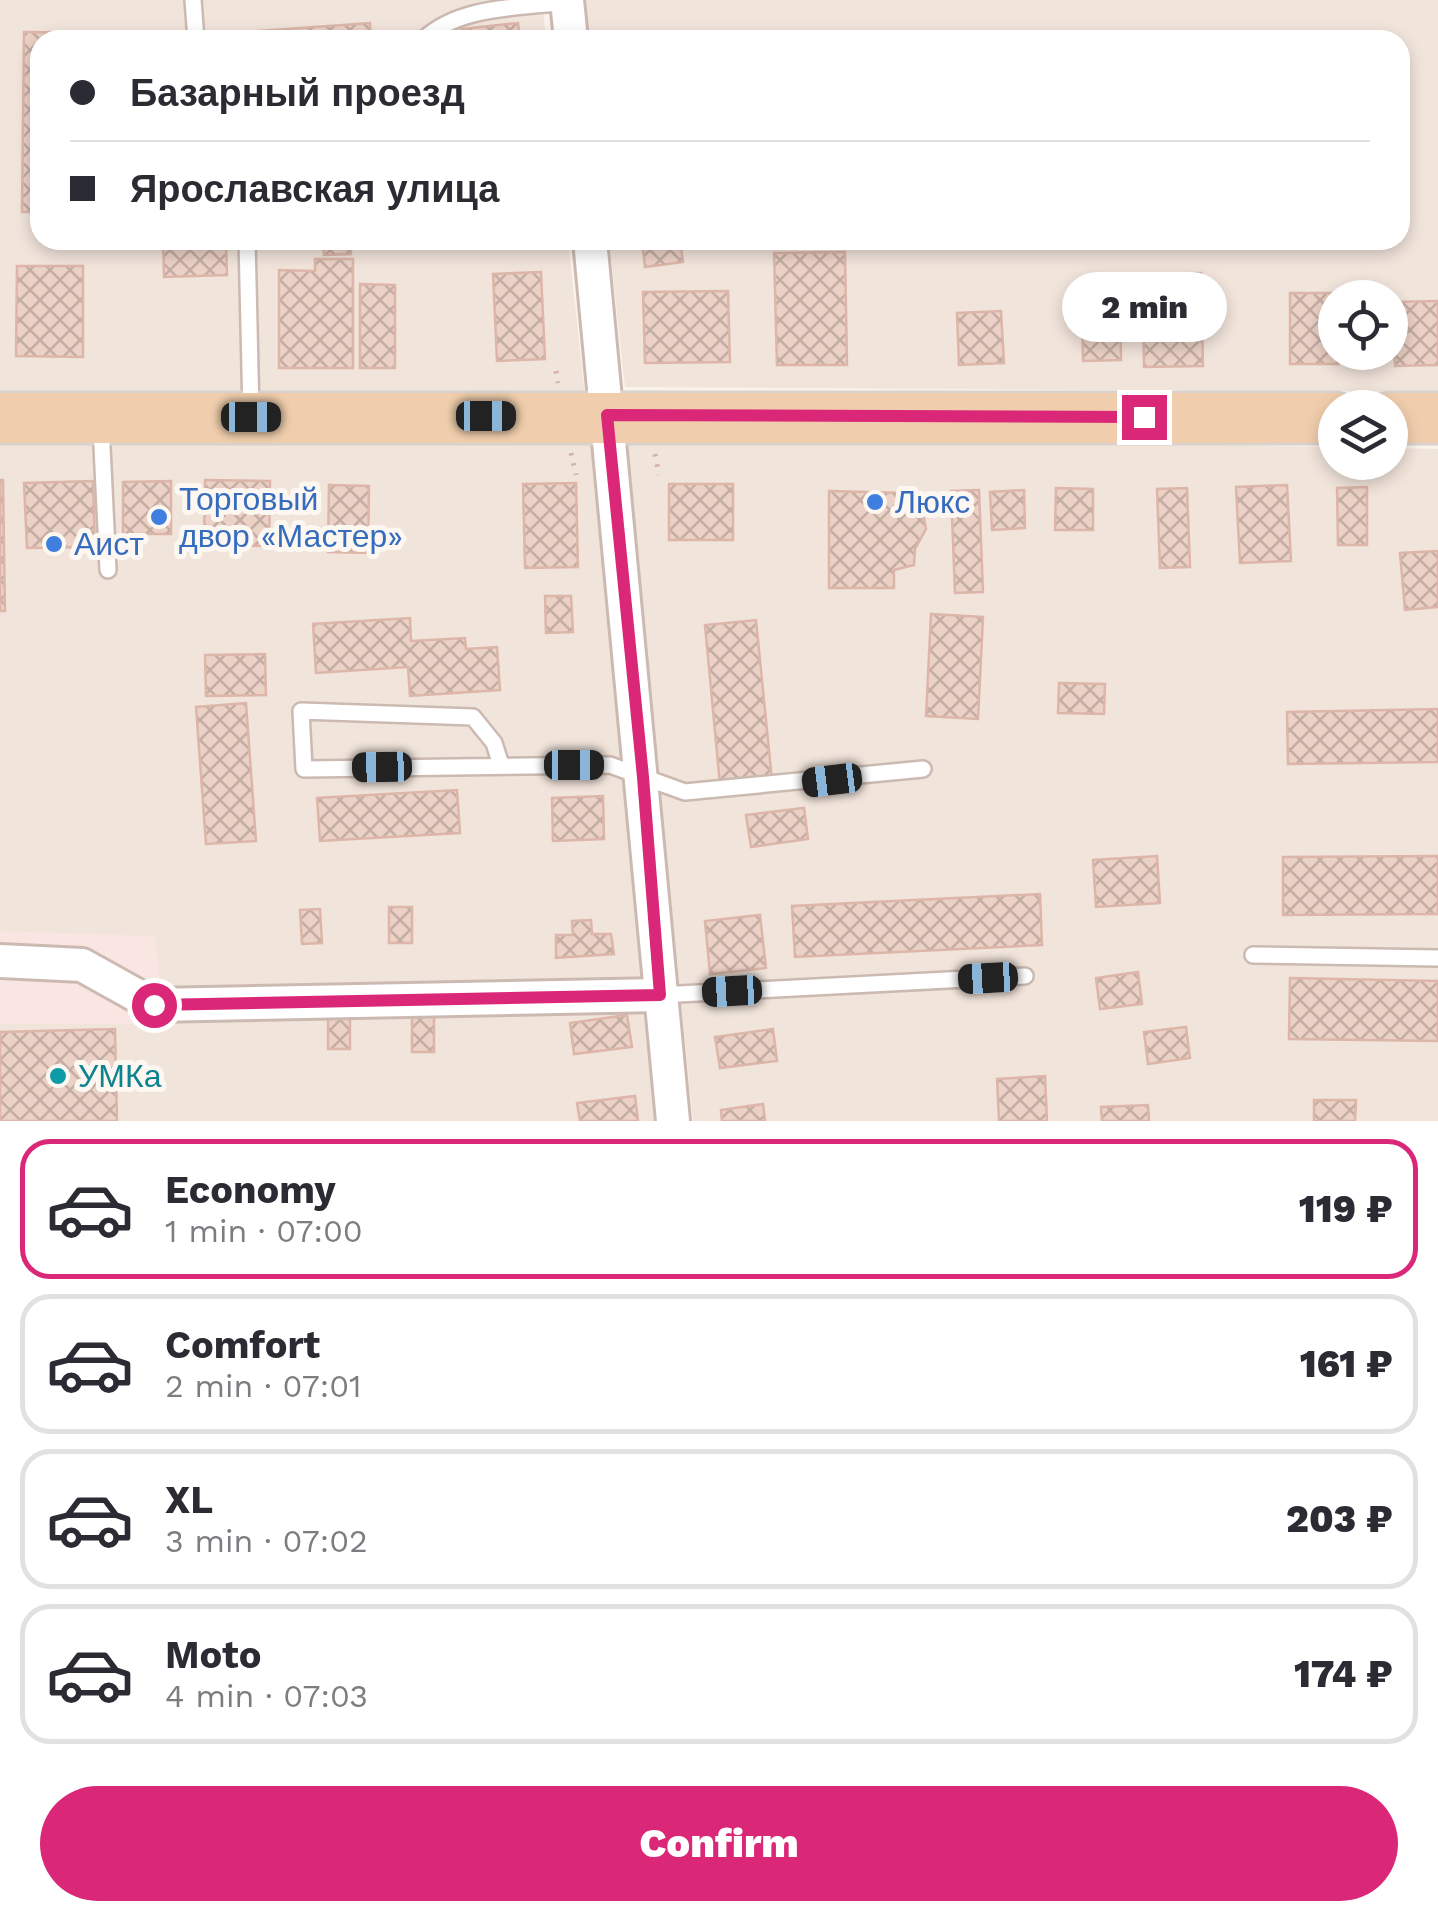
<!DOCTYPE html>
<meta charset="utf-8">
<style>
body{margin:0;font-family:"Work Sans",sans-serif;background:#f2f2f3;color:#2b2b33;height:100vh;display:flex;flex-direction:column;font-size:38px;white-space:nowrap}
*{box-sizing:border-box;margin:0}
p{font-size:32px;color:#7c7c81}
.icon{flex:none;width:55px;height:55px;fill:none;stroke:currentColor;stroke-width:2;stroke-linecap:round;stroke-linejoin:round}
.map{position:relative;height:1121px;overflow:hidden}
.details{display:flex;flex-direction:column;background:#fff;flex:1}
.details>*{flex:none}
.guide{position:absolute;left:30px;top:30px;width:1380px;height:220px;border-radius:30px;box-shadow:0 5px 15px #0003;display:grid;align-content:center;height:220px;padding:0 40px;background:#fff}
.buttons{position:absolute;left:1318px;top:280px;display:grid;gap:20px}
.buttons a{display:grid;place-items:center;width:90px;height:90px;border-radius:50%;background:#fff;box-shadow:0 5px 15px #0003;font-size:50px}
.end{position:absolute;width:45px;height:45px;margin:-22px;border:12px solid #db2777;background:#fff;box-shadow:0 0 0 5px #fff}
.from{border-radius:50%}
.bubble{position:absolute;height:70px;border-radius:35px;background:#fff;box-shadow:0 5px 15px #0003;font-size:32px;font-weight:800;line-height:70px;text-align:center}
.car{position:absolute;width:30px;height:60px;margin:-30px -15px;border-radius:12px;box-shadow:0 0 8px 2px #0007;background:linear-gradient(#222 24%,#8ab4d8 0 40%,#222 0 76%,#8ab4d8 0 86%,#222 0)}
.guide b{display:flex;align-items:center;gap:35px;height:95px;font-size:38px}
.guide b+b{border-top:2px solid #e1e1e2}
.guide i{width:25px;height:25px;background:#2b2b33}
ul{padding:18px 0 0;list-style:none}
li{display:flex;align-items:center;gap:30px;height:140px;margin:0 20px 15px;padding:0 20px;border:5px solid #e1e1e2;border-radius:30px}
li div{flex:1}
li b{display:block;font-size:38px}
li em{font-style:normal;font-weight:800}
li.on{border-color:#db2777}
li>.icon{width:90px;height:90px;stroke-width:1.5}
.action{display:flex;gap:20px;margin-top:auto;padding:20px 40px}
.action a{flex:1;height:115px;border-radius:60px;background:#db2777;color:#fff;font-size:40px;font-weight:800;line-height:115px;text-align:center}
.map>svg:first-child{display:block}
.residential{fill:#f1e4db;fill-rule:evenodd}
.commercial{fill:#f9e5e1}
.building{fill:url(#building-cross-hatch);stroke:#ddb6a9;stroke-width:2.5}
.lines{fill:none;stroke-linecap:round;stroke-linejoin:round}
.service-casing{stroke:#ccbab2;stroke-width:20}
.minor-casing{stroke:#ccbab2;stroke-width:38}
.primary-casing{stroke:#d8d1ce;stroke-width:55}
.path{stroke:#d2b4a9;stroke-width:5;stroke-dasharray:2.5 8;stroke-linecap:butt}
.service{stroke:#fff;stroke-width:15}
.minor{stroke:#fff;stroke-width:32}
.primary{stroke:#f0cead;stroke-width:50}
.route{stroke:#db2777;stroke-width:12}
.shop-dot{fill:#3f7fe0;stroke:#fdf7f2;stroke-width:4}
.culture-dot{fill:#0f9aa8;stroke:#fdf7f2;stroke-width:4}
.labels{text-anchor:middle;stroke-width:10;stroke-linejoin:round;paint-order:stroke}
.shop-label{font-size:32px;fill:#366cbe;stroke:#fdf7f2;text-anchor:start}
.culture-label{font-size:32px;fill:#0d838f;stroke:#fdf7f2;text-anchor:start}
</style>
<div class="map">
<svg width="1438" height="1121" viewBox="0 0 1438 1121">
<defs>
<pattern id="building-cross-hatch" width="8" height="8" patternUnits="userSpaceOnUse" patternTransform="scale(2.5)"><rect width="8" height="8" fill="#ecd1c6"/><path d="M0 0l8 8M0 8l8-8" fill="none" stroke="#c4ada3"/></pattern>
</defs>
<rect width="100%" height="100%" fill="#faf3ec"/>
<g class="residential">
<polygon points="0,0 542,0 546,40 40,40 40,240 568,240 585,396 0,394"/>
<path d="M582,0h856v392l-813,-5 -16,-147h791v-200h-814zM1335,298h55v54h-55z"/>
<polygon points="0,434 596,435 662,1121 0,1121"/>
<polygon points="624,436 1335,447 1335,462 1390,462 1390,448 1438,449 1438,1121 693,1121"/>
</g>
<polygon class="commercial" points="0,931 155,936 165,1024 0,1024"/>
<g class="building">
<polygon points="370,23 371,40 216,40 216,34"/>
<polygon points="518,23 520,40 462,40 461,29"/>
<polygon points="24,32 96,33 96,40 40,40 40,212 22,212"/>
<polygon points="163,240 226,240 227,275 164,277"/>
<polygon points="323,240 350,240 351,254 324,255"/>
<polygon points="642,240 680,240 683,262 645,267"/>
<polygon points="845,252 847,365 777,365 774,253"/>
<polygon points="315,259 353,259 353,368 279,368 279,270 315,271"/>
<polygon points="17,266 83,266 83,357 16,356"/>
<polygon points="541,272 545,359 497,361 493,274"/>
<polygon points="1201,273 1203,366 1144,367 1143,274"/>
<polygon points="360,284 395,285 395,368 360,368"/>
<polygon points="728,291 730,362 645,363 643,292"/>
<polygon points="1290,293 1337,293 1335,352 1338,364 1290,364"/>
<polygon points="1082,299 1120,299 1121,360 1083,361"/>
<polygon points="1438,301 1438,365 1395,366 1393,302"/>
<polygon points="1001,311 1004,363 959,365 957,313"/>
<polygon points="0,480 3,480 5,611 0,611"/>
<polygon points="205,480 270,481 269,546 204,545"/>
<polygon points="93,481 95,547 27,548 24,483"/>
<polygon points="171,481 171,534 123,534 123,482"/>
<polygon points="576,483 578,567 525,568 523,484"/>
<rect x="669" y="484" width="64" height="56"/>
<polygon points="329,485 369,486 368,553 328,552"/>
<polygon points="1287,485 1291,561 1240,563 1236,487"/>
<polygon points="1367,487 1367,545 1338,545 1337,488"/>
<polygon points="1056,488 1093,489 1093,530 1055,530"/>
<polygon points="1187,488 1190,567 1160,568 1157,489"/>
<polygon points="979,490 983,592 955,593 951,491"/>
<polygon points="1024,490 1025,528 992,530 990,492"/>
<polygon points="829,491 905,493 922,507 926,529 915,549 914,565 894,570 894,588 829,588"/>
<polygon points="1438,551 1438,607 1405,610 1400,553"/>
<polygon points="545,596 571,596 573,632 546,633"/>
<polygon points="931,614 983,617 978,719 926,716"/>
<polygon points="410,618 411,641 465,638 466,649 497,647 500,690 410,696 408,667 316,673 313,624"/>
<polygon points="756,620 772,780 720,785 705,625"/>
<polygon points="265,654 266,695 206,696 205,655"/>
<polygon points="1059,683 1105,684 1104,714 1058,713"/>
<polygon points="246,703 256,841 206,844 196,707"/>
<polygon points="1438,709 1438,762 1288,764 1287,712"/>
<polygon points="457,790 460,833 320,841 317,798"/>
<polygon points="603,796 604,839 553,841 552,798"/>
<polygon points="804,808 808,839 751,847 746,815"/>
<polygon points="1157,856 1160,903 1096,907 1093,860"/>
<polygon points="1438,856 1438,914 1283,915 1283,857"/>
<polygon points="1040,894 1042,945 795,957 792,906"/>
<rect x="389" y="907" width="23" height="36"/>
<polygon points="320,909 322,943 302,944 300,910"/>
<polygon points="760,915 766,968 710,974 705,921"/>
<polygon points="591,920 592,934 611,934 614,954 556,958 556,935 573,935 572,921"/>
<polygon points="1138,972 1142,1004 1100,1009 1096,978"/>
<polygon points="1290,978 1438,981 1438,1041 1289,1039"/>
<rect x="328" y="1012" width="22" height="37"/>
<polygon points="627,1015 632,1047 574,1054 570,1023"/>
<rect x="412" y="1016" width="22" height="36"/>
<polygon points="1186,1027 1190,1058 1148,1064 1144,1032"/>
<polygon points="115,1029 117,1121 0,1121 0,1032"/>
<polygon points="773,1029 777,1061 720,1068 715,1037"/>
<polygon points="1045,1076 1047,1121 999,1121 997,1079"/>
<polygon points="635,1096 638,1121 580,1121 577,1103"/>
<polygon points="1314,1100 1356,1100 1355,1121 1314,1121"/>
<polygon points="763,1104 765,1121 722,1121 721,1110"/>
<polygon points="1148,1105 1149,1121 1102,1121 1101,1107"/>
</g>
<g class="lines">
<g class="service-casing">
<g id="service">
<polyline points="193,0 196,40"/>
<path d="M423,40c37,-35 96,-32 144,-38"/>
<polyline points="247,240 251,413"/>
<polyline points="101,426 108,570"/>
<polyline points="501,765 494,743 473,717 301,711 304,769 610,765 685,792 923,769"/>
<polyline points="1253,955 1438,958"/>
<polyline points="660,995 1025,976"/>
</g>
</g>
<g class="minor-casing">
<g id="minor">
<polyline points="567,0 571,40"/>
<polyline points="590,240 673,1121"/>
<polyline points="0,961 82,965 154,1005 660,995"/>
</g>
</g>
<g class="primary-casing">
<g id="primary">
<polyline points="0,418 1335,418"/>
<polyline points="1390,418 1438,418"/>
</g>
</g>
<g class="path">
<polyline points="556,371 558,383"/>
<polyline points="571,453 576,475"/>
<polyline points="655,454 659,475"/>
</g>
<use href="#service" class="service"/>
<use href="#minor" class="minor"/>
<use href="#primary" class="primary"/>
</g>
<g class="lines">
<polyline class="route" points="154,1005 660,995 643,777 607,415 1144,417"/>
</g>
<g class="shop-dot">
<circle cx="875" cy="502" r="10"/>
<circle cx="159" cy="517" r="10"/>
<circle cx="54" cy="544" r="10"/>
</g>
<circle class="culture-dot" cx="58" cy="1076" r="10"/>
<g class="labels">
<g class="shop-label">
<text x="179" y="510">Торговый<tspan x="179" dy="37">двор «Мастер»</tspan></text>
<text x="895" y="513">Люкс</text>
<text x="74" y="555">Аист</text>
</g>
<g class="culture-label">
<text x="78" y="1087">УМКа</text>
</g>
</g>
</svg>
<div class="buttons">
<a><svg class="icon" aria-label="locate" viewBox="0 0 24 24"><circle cx="12" cy="12" r="6"/><path d="M12 2v4M12 18v4M2 12h4M18 12h4"/></svg></a>
<a><svg class="icon" aria-label="layers" viewBox="0 0 24 24"><path d="M12 4l9 5-9 5-9-5zM3 14l9 5 9-5"/></svg></a>
</div>
<i class="end from" style="left:154px;top:1005px"></i>
<i class="end" style="left:1144px;top:417px"></i>
<div class="bubble" style="left:1062px;top:272px;width:165px">2 min</div>
<i class="car" style="left:486px;top:416px;rotate:90deg"></i>
<i class="car" style="left:251px;top:417px;rotate:90deg"></i>
<i class="car" style="left:574px;top:765px;rotate:90deg"></i>
<i class="car" style="left:382px;top:767px;rotate:269deg"></i>
<i class="car" style="left:832px;top:780px;rotate:263deg"></i>
<i class="car" style="left:988px;top:978px;rotate:267deg"></i>
<i class="car" style="left:732px;top:991px;rotate:267deg"></i>
<div class="guide">
<b><i class="from"></i>Базарный проезд</b>
<b><i></i>Ярославская улица</b>
</div>
</div>
<section class="details">
<ul>
<li class="on"><svg class="icon" aria-label="car" viewBox="0 0 24 24"><path d="M5 17H2v-5l4-1 3-4h7l3 4 3 1v5h-3M9 17h6M6 11h13"/><circle cx="7" cy="17" r="2"/><circle cx="17" cy="17" r="2"/></svg><div><b>Economy</b><p>1 min · 07:00</p></div><em>119 ₽</em></li>
<li><svg class="icon" aria-label="car" viewBox="0 0 24 24"><path d="M5 17H2v-5l4-1 3-4h7l3 4 3 1v5h-3M9 17h6M6 11h13"/><circle cx="7" cy="17" r="2"/><circle cx="17" cy="17" r="2"/></svg><div><b>Comfort</b><p>2 min · 07:01</p></div><em>161 ₽</em></li>
<li><svg class="icon" aria-label="car" viewBox="0 0 24 24"><path d="M5 17H2v-5l4-1 3-4h7l3 4 3 1v5h-3M9 17h6M6 11h13"/><circle cx="7" cy="17" r="2"/><circle cx="17" cy="17" r="2"/></svg><div><b>XL</b><p>3 min · 07:02</p></div><em>203 ₽</em></li>
<li><svg class="icon" aria-label="car" viewBox="0 0 24 24"><path d="M5 17H2v-5l4-1 3-4h7l3 4 3 1v5h-3M9 17h6M6 11h13"/><circle cx="7" cy="17" r="2"/><circle cx="17" cy="17" r="2"/></svg><div><b>Moto</b><p>4 min · 07:03</p></div><em>174 ₽</em></li>
</ul>
<div class="action"><a>Confirm</a></div>
</section>
